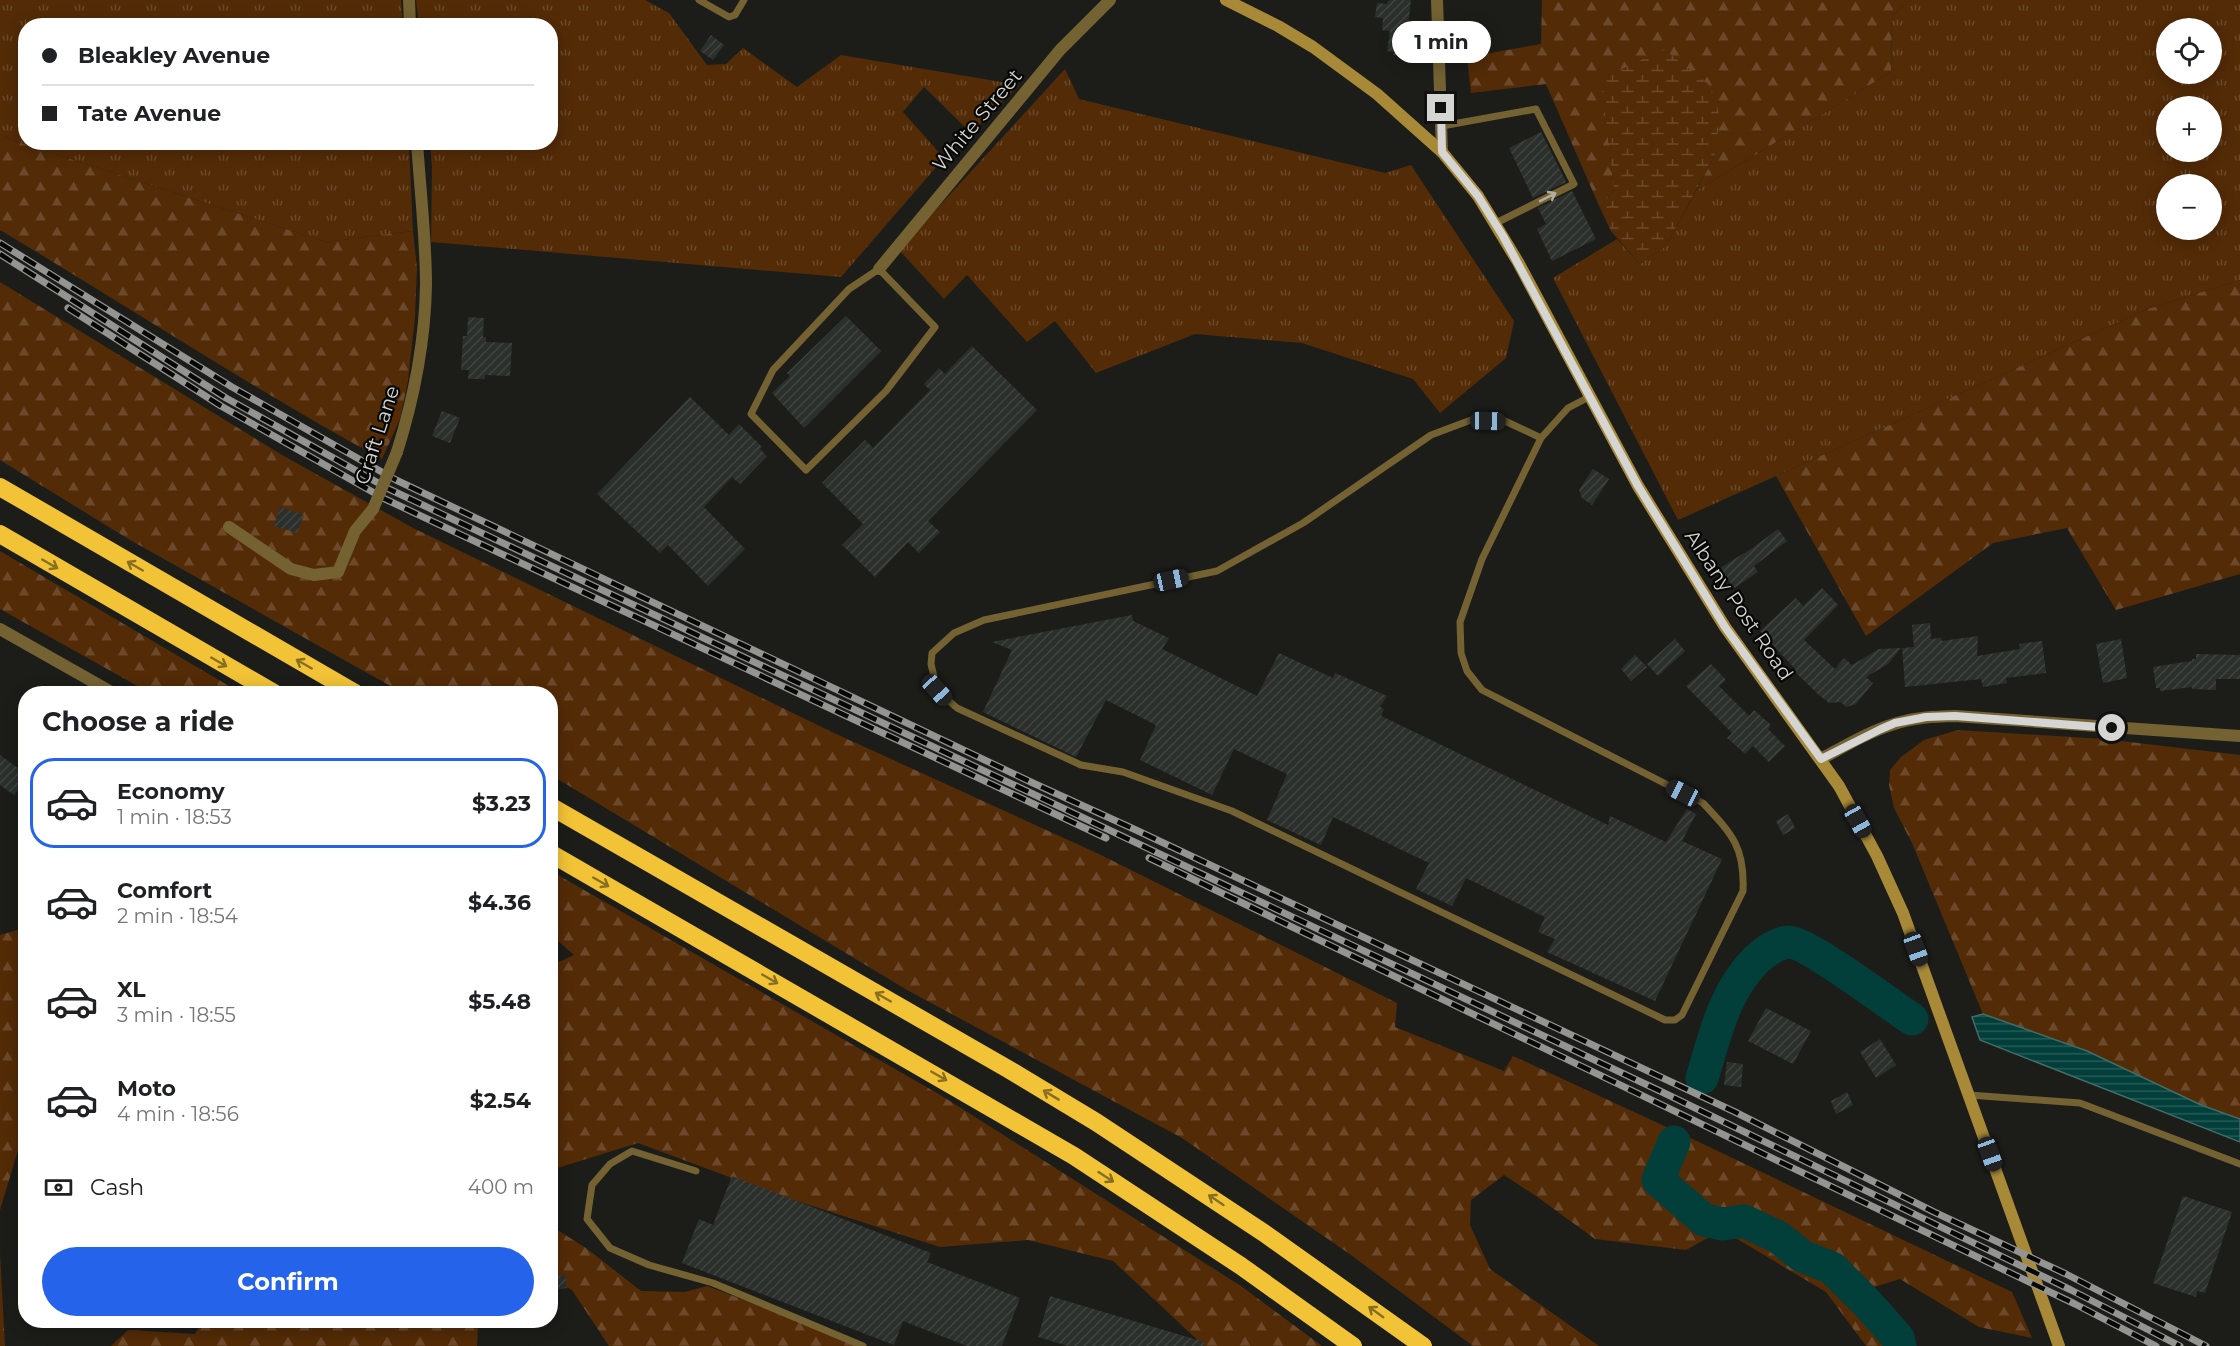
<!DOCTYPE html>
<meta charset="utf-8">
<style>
body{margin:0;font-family:Montserrat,sans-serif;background:#f2f2f2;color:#202124;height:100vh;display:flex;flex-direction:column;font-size:22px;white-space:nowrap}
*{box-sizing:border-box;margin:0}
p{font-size:20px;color:#757577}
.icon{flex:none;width:33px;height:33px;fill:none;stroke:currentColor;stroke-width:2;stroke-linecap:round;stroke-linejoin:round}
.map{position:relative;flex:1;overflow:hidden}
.details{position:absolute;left:18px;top:686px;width:540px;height:642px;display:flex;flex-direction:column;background:#fff;border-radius:24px;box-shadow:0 3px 15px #0003}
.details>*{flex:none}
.banner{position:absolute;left:18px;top:18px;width:540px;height:132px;border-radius:24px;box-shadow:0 3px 15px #0003;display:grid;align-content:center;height:132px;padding:0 24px;background:#fff}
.controls{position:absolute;left:2156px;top:18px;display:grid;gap:12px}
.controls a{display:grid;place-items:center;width:66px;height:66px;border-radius:50%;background:#fff;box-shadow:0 3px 15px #0003;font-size:30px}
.end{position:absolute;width:27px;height:27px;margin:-14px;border:8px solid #d5d6d3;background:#111;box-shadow:0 0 0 3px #111}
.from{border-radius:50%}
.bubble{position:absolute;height:42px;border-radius:21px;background:#fff;box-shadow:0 3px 15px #0003;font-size:20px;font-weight:700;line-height:42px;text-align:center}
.car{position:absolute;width:18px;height:36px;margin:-18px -9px;border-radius:8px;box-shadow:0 0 4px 2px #0007;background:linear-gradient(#222 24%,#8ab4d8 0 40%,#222 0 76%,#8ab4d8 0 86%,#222 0)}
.banner b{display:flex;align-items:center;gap:21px;height:57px;font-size:22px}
.banner b+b{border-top:2px solid #e0e0e0}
.banner i{width:15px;height:15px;background:#202124}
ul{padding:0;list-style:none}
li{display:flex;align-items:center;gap:18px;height:90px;margin:0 12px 9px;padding:0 12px;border:3px solid transparent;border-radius:24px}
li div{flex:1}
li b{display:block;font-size:22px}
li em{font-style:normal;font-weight:700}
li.on{border-color:#2563eb}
li>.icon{width:54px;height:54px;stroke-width:1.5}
h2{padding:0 24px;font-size:27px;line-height:72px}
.pay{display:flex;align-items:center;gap:15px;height:66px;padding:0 24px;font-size:22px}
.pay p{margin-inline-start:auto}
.action{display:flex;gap:12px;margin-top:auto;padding:12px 24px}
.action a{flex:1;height:69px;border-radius:36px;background:#2563eb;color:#fff;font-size:24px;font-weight:700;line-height:69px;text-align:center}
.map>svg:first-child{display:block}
.grass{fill:url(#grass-tufts);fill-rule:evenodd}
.forest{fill:url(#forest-firs)}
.wetland{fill:url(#wetland-marsh)}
.water{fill:url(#water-rules);stroke:#416c68;stroke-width:1.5}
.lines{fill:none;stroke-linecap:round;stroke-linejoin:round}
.river{stroke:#023f3a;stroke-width:33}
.building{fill:url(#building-hatch)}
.service{stroke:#746232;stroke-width:7}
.minor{stroke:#746232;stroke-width:12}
.tertiary{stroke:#746232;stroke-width:12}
.secondary{stroke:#a78937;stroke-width:12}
.motorway{stroke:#f2c336;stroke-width:18}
.rail-casing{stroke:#949592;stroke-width:7}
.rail{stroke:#070706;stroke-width:4.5;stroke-dasharray:14;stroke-linecap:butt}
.minor-bridge{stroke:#746232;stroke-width:12}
.oneway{stroke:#b3ad9b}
.oneway2{stroke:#886e20}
.route{stroke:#d5d6d3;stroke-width:8}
.labels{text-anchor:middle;stroke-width:4.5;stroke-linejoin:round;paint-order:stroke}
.street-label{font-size:20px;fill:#d5d6d3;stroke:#070706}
</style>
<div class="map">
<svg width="2240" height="1346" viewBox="0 0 2240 1346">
<defs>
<pattern id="grass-tufts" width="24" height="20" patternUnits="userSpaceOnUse" patternTransform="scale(1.5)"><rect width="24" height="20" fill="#532b07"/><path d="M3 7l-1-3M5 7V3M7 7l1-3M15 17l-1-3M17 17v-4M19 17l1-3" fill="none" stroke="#6b492a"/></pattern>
<pattern id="forest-firs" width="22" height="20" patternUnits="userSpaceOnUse" patternTransform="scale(1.5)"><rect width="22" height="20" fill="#532b07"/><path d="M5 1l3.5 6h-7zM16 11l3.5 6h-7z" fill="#6b492a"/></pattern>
<pattern id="wetland-marsh" width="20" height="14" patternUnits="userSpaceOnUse" patternTransform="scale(1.5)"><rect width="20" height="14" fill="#532b07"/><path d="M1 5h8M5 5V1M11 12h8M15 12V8" fill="none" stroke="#6b492a"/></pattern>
<pattern id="water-rules" width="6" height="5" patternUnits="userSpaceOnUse" patternTransform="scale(1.5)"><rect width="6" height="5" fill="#023f3a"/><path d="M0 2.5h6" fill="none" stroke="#265a56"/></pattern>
<pattern id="building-hatch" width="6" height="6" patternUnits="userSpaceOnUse" patternTransform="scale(1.5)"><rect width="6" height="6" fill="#2c302d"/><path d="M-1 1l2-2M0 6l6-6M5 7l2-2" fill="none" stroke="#404441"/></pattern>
</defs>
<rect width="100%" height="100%" fill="#1c1d19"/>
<g class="grass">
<polygon points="0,0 401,0 403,25 26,26 26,142 409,143 413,231 326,242 12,140 0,134"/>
<polygon points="416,0 645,0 669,13 707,65 726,64 743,48 797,87 841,55 1019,85 971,133 924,87 903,112 944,158 841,277 431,242 432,167 430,143 550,142 550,26 419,25"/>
<path d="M1911,0h329v280l-92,29 -470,211 -125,-242 64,-39 23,25 26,-18 30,-55 195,-119 1,-57zM2166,28h45v46h-45zM2166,106h45v46h-45zM2166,184h45v46h-45z"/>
<polygon points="1065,69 1079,99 1385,173 1411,165 1514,321 1506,358 1440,413 1413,379 1302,343 1195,334 1096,373 1055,321 1027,342 967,275 944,299 899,250"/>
</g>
<g class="forest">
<polygon points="1542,0 1911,0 1892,15 1891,72 1696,191 1714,157 1602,79 1614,190 1600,208 1546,84 1471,93 1467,57 1541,44"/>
<path d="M0,134l12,6 314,102 87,-11 4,37 -2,49 -7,64 -8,38 -18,40c-131,-71 -254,-153 -382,-229z"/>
<polygon points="2240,280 2240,574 2116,610 2067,528 1993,543 1866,636 1776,476 2148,309"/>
<polygon points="0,282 282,455 413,528 834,733 1101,855 1397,1003 1395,1027 1504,1071 1513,1056 1701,1143 2012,1292 2032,1338 1979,1327 1900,1279 1874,1287 1898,1324 1905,1346 1866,1346 1826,1292 1722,1230 1686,1250 1595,1239 1536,1196 1504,1175 1471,1200 1470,1225 1490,1269 1599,1346 1473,1346 1351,1255 1182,1138 907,990 551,775 550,693 403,693 130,540 0,460"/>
<polygon points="0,551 241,693 150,693 0,609"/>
<polygon points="1958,730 2104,739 2240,755 2240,1119 2201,1105 2087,1051 1983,1014 1912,843 1894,808 1889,785 1890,770 1901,757 1924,740"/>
<polygon points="551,871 942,1096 1241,1286 1322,1346 1204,1346 1113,1261 1028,1240 940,1247 775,1194 638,1143 551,1170 550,966 574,955 551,935"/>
<polygon points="25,928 25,1127 0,1210 0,935"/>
<polygon points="551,1228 559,1231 586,1248 641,1291 685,1292 707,1286 847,1339 859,1346 609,1346 572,1290 551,1278"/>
<polygon points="0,1254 5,1346 0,1346"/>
<polygon points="204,1320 484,1320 478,1327 477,1346 111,1346 128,1330 195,1334"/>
</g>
<polygon class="wetland" points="1664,49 1708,84 1713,93 1720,118 1714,157 1666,246 1640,264 1611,231 1600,208 1614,190 1601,79"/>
<polygon class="water" points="1983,1014 2087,1051 2201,1105 2240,1119 2240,1142 1980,1040 1972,1017"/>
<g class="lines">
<g class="river">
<path d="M1702,1078c13,-42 22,-87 55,-119 9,-8 19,-16 32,-17 18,0 103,64 123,77"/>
<polyline points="1674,1142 1658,1180 1704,1220 1723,1224 1744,1221 1778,1237 1802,1256 1832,1268 1866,1302 1898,1338 1900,1346"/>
</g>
</g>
<g class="building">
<polygon points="1393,0 1411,0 1407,35 1422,36 1419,58 1393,55 1394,52 1387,51 1390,31 1382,30 1383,18 1375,17 1377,3 1387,4 1388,1"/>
<polygon points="711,35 724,45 713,60 700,51"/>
<polygon points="1541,132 1566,182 1533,198 1509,148"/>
<polygon points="1572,191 1596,239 1552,261 1537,229 1546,224 1538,208"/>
<polygon points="846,316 881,351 804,428 772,393 790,376 787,373"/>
<polygon points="468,317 484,318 483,337 486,337 486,342 512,343 510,376 485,375 485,379 468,379 469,370 461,370 463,336 467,336"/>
<polygon points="972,346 1037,410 928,521 940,532 919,553 908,542 875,577 842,545 863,524 822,483 865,440 873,448 930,390 924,384 939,368 945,374"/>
<polygon points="690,397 729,435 739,424 762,447 760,449 767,456 740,484 732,477 704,507 745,549 708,586 668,545 660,553 597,494"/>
<polygon points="442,411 460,418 450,443 432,436"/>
<polygon points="1593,469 1609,479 1592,505 1582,498 1579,490"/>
<polygon points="280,507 304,515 297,533 274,526"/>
<polygon points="1778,529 1787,541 1754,566 1758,572 1734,588 1720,568 1751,549"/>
<polygon points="1822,588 1838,605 1804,640 1835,669 1844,658 1852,665 1879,649 1901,648 1888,664 1866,677 1873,683 1856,704 1846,707 1841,702 1829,703 1819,695 1793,670 1795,669 1760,631 1796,598 1803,606"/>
<polygon points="1132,615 1133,621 1169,638 1162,649 1257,696 1279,653 1333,678 1335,673 1387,696 1380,707 1384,709 1381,716 1608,825 1610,816 1666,842 1687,809 1696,814 1682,841 1722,859 1655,1001 1547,952 1555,939 1538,932 1545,917 1466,878 1452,906 1416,889 1429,863 1333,817 1321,845 1267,820 1287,774 1234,749 1212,795 1140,760 1156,725 1106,700 1076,757 983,712 1012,650 992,642"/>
<polygon points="1930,623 1931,639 1941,638 1942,641 1978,636 1977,656 2020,649 2019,644 2042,641 2046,673 2006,678 2007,683 1983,687 1981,679 1905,687 1902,648 1914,647 1912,625"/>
<polygon points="1675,639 1685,651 1658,676 1647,664"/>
<polygon points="2121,639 2127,678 2103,683 2096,644"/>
<polygon points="2196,654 2240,655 2240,679 2216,679 2216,690 2192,689 2192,687 2160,691 2160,688 2156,688 2153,667 2192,661 2192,659 2196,659"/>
<polygon points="1635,655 1647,667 1631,681 1621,669"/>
<polygon points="1711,664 1726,680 1719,686 1749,716 1754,710 1771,725 1768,729 1785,746 1769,762 1753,746 1745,754 1727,738 1732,733 1686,686"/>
<polygon points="0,755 26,774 26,780 14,795 0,785"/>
<polygon points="1788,814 1795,828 1783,835 1776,821"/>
<polygon points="1766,1008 1811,1031 1793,1064 1748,1041"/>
<polygon points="1880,1039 1896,1065 1876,1078 1860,1052"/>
<polygon points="1727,1062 1743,1064 1741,1087 1724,1085"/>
<polygon points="1847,1092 1853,1105 1836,1114 1831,1101"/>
<polygon points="732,1176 931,1253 927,1262 1020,1298 1002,1346 967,1346 903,1321 894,1345 682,1263 699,1219 713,1225"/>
<polygon points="2183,1196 2232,1212 2205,1293 2197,1291 2196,1297 2153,1283"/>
<polygon points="565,1275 567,1288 550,1291 550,1277"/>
<polygon points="1050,1296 1204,1342 1204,1346 1068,1346 1038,1337"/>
</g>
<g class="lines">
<g class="service">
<polyline points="699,0 729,17 735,15 744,0"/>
<polyline points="1442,126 1536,109 1574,184 1496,223"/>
<polygon points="879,269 935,327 886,391 806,470 751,414 773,370 849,289"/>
<path d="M1541,438l-36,-17 -34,-1 -40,15 -128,88 -86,48 -233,49 -30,13 -22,20 -1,11 6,26 20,18 124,57 42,7 109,39 433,209h10l7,-5 61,-124c2,-44 -11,-57 -40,-88l-221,-113 -15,-19 -6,-18 -1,-31 22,-63 59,-121 27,-30 21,-11"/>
<polyline points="1969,1095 2080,1103 2240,1164"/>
<polyline points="696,1171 632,1151 610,1164 592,1185 587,1219 610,1248 649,1265 713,1283 863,1346"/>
</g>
<g class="minor">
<polyline points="409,0 410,26"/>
<polyline points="879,269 1060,50 1110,0"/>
<path d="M397,452c17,-54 28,-111 29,-167 0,-47 -6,-96 -9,-143"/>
<polyline points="229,527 291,569 314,575 338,572 355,531 373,509"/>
<polyline points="0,629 113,693"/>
</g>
<g class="tertiary">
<polyline points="1437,0 1442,152"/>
<path d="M1821,759c24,-13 47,-27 73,-35 20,-7 41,-7 61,-8l285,20"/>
</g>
<polyline class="secondary" points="1226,0 1278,26 1313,47 1377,94 1442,152 1478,196 1518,262 1638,486 1725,627 1839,786 1877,856 1903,913 2059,1346"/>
<g class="motorway">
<polyline points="0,487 355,693"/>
<polyline points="0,534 274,693"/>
<polyline points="550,806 1008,1069 1096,1122 1264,1233 1423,1346"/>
<polyline points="550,853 1074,1156 1241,1266 1353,1346"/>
</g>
<g class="rail-casing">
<g id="rail">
<polyline points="0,243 232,387 396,480 1033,783 1136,830 1735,1112 1934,1212 2066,1274 2206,1346"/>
<polyline points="0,254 226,398 389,489 1660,1091 2071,1290 2180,1346"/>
<polyline points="68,308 221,406 385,499 1106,838"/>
<polyline points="1149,858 2075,1304 2156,1346"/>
</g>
</g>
<use href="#rail" class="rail"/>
<polyline class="minor-bridge" points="373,509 397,452"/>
</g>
<defs><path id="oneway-shaft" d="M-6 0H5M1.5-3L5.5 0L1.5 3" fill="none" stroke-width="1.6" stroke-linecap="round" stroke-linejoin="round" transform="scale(1.5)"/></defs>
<use class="oneway" href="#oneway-shaft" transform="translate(1548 197) rotate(-27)"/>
<g class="oneway2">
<use href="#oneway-shaft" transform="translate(50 564) rotate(30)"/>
<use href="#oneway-shaft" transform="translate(135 566) rotate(-150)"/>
<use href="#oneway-shaft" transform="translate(219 662) rotate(30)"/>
<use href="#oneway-shaft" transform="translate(304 664) rotate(-150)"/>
<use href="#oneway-shaft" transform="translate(601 882) rotate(30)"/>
<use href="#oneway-shaft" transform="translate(770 979) rotate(30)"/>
<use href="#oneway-shaft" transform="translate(883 997) rotate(-150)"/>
<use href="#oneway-shaft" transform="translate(939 1076) rotate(30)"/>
<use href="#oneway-shaft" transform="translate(1051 1095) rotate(-149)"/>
<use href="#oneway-shaft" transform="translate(1106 1177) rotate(33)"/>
<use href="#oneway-shaft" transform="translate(1216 1200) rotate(-146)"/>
<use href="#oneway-shaft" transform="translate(1376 1312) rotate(-144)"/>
</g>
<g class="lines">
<polyline class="route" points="1441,108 1442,152 1478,196 1503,236 1638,486 1725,627 1821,759 1881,729 1895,723 1926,717 1955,716 2112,728"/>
</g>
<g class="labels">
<g class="street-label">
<text transform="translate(977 120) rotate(-50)" y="7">White Street</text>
<text transform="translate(377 435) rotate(-72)" y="7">Craft Lane</text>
<text transform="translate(1739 605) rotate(56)" y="7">Albany Post Road</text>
</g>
</g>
</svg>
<div class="controls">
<a><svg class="icon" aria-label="locate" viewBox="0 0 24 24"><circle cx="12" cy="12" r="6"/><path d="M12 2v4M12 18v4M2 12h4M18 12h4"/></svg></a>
<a>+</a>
<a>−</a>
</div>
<i class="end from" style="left:2112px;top:728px"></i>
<i class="end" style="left:1441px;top:108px"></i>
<div class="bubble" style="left:1392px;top:21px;width:99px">1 min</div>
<i class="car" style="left:1488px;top:421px;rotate:91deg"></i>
<i class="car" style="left:1171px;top:580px;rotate:78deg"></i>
<i class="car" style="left:937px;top:690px;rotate:138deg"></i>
<i class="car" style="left:1683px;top:793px;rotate:297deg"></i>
<i class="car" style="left:1858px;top:821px;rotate:151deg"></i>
<i class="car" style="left:1916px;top:949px;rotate:160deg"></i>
<i class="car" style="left:1990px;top:1154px;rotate:160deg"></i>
<div class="banner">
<b><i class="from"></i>Bleakley Avenue</b>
<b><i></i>Tate Avenue</b>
</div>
<section class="details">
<h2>Choose a ride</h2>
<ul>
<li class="on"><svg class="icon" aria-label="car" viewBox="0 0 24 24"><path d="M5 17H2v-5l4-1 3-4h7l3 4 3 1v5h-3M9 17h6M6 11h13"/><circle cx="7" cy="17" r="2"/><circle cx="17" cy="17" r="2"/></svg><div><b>Economy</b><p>1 min · 18:53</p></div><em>$3.23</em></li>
<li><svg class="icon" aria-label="car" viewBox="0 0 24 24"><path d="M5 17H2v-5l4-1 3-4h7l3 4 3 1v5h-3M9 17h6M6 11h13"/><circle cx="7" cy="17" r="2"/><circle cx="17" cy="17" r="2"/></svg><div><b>Comfort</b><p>2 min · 18:54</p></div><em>$4.36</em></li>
<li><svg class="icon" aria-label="car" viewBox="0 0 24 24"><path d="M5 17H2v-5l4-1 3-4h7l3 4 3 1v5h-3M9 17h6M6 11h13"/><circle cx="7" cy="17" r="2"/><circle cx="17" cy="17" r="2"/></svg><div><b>XL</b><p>3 min · 18:55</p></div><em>$5.48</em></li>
<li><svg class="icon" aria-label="car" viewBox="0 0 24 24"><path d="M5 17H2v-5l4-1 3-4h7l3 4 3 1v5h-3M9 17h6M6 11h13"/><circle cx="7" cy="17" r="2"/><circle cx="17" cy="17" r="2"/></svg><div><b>Moto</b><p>4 min · 18:56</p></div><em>$2.54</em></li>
</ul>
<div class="pay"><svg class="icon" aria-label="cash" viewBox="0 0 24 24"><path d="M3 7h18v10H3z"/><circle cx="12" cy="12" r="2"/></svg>Cash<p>400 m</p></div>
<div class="action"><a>Confirm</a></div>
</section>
</div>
